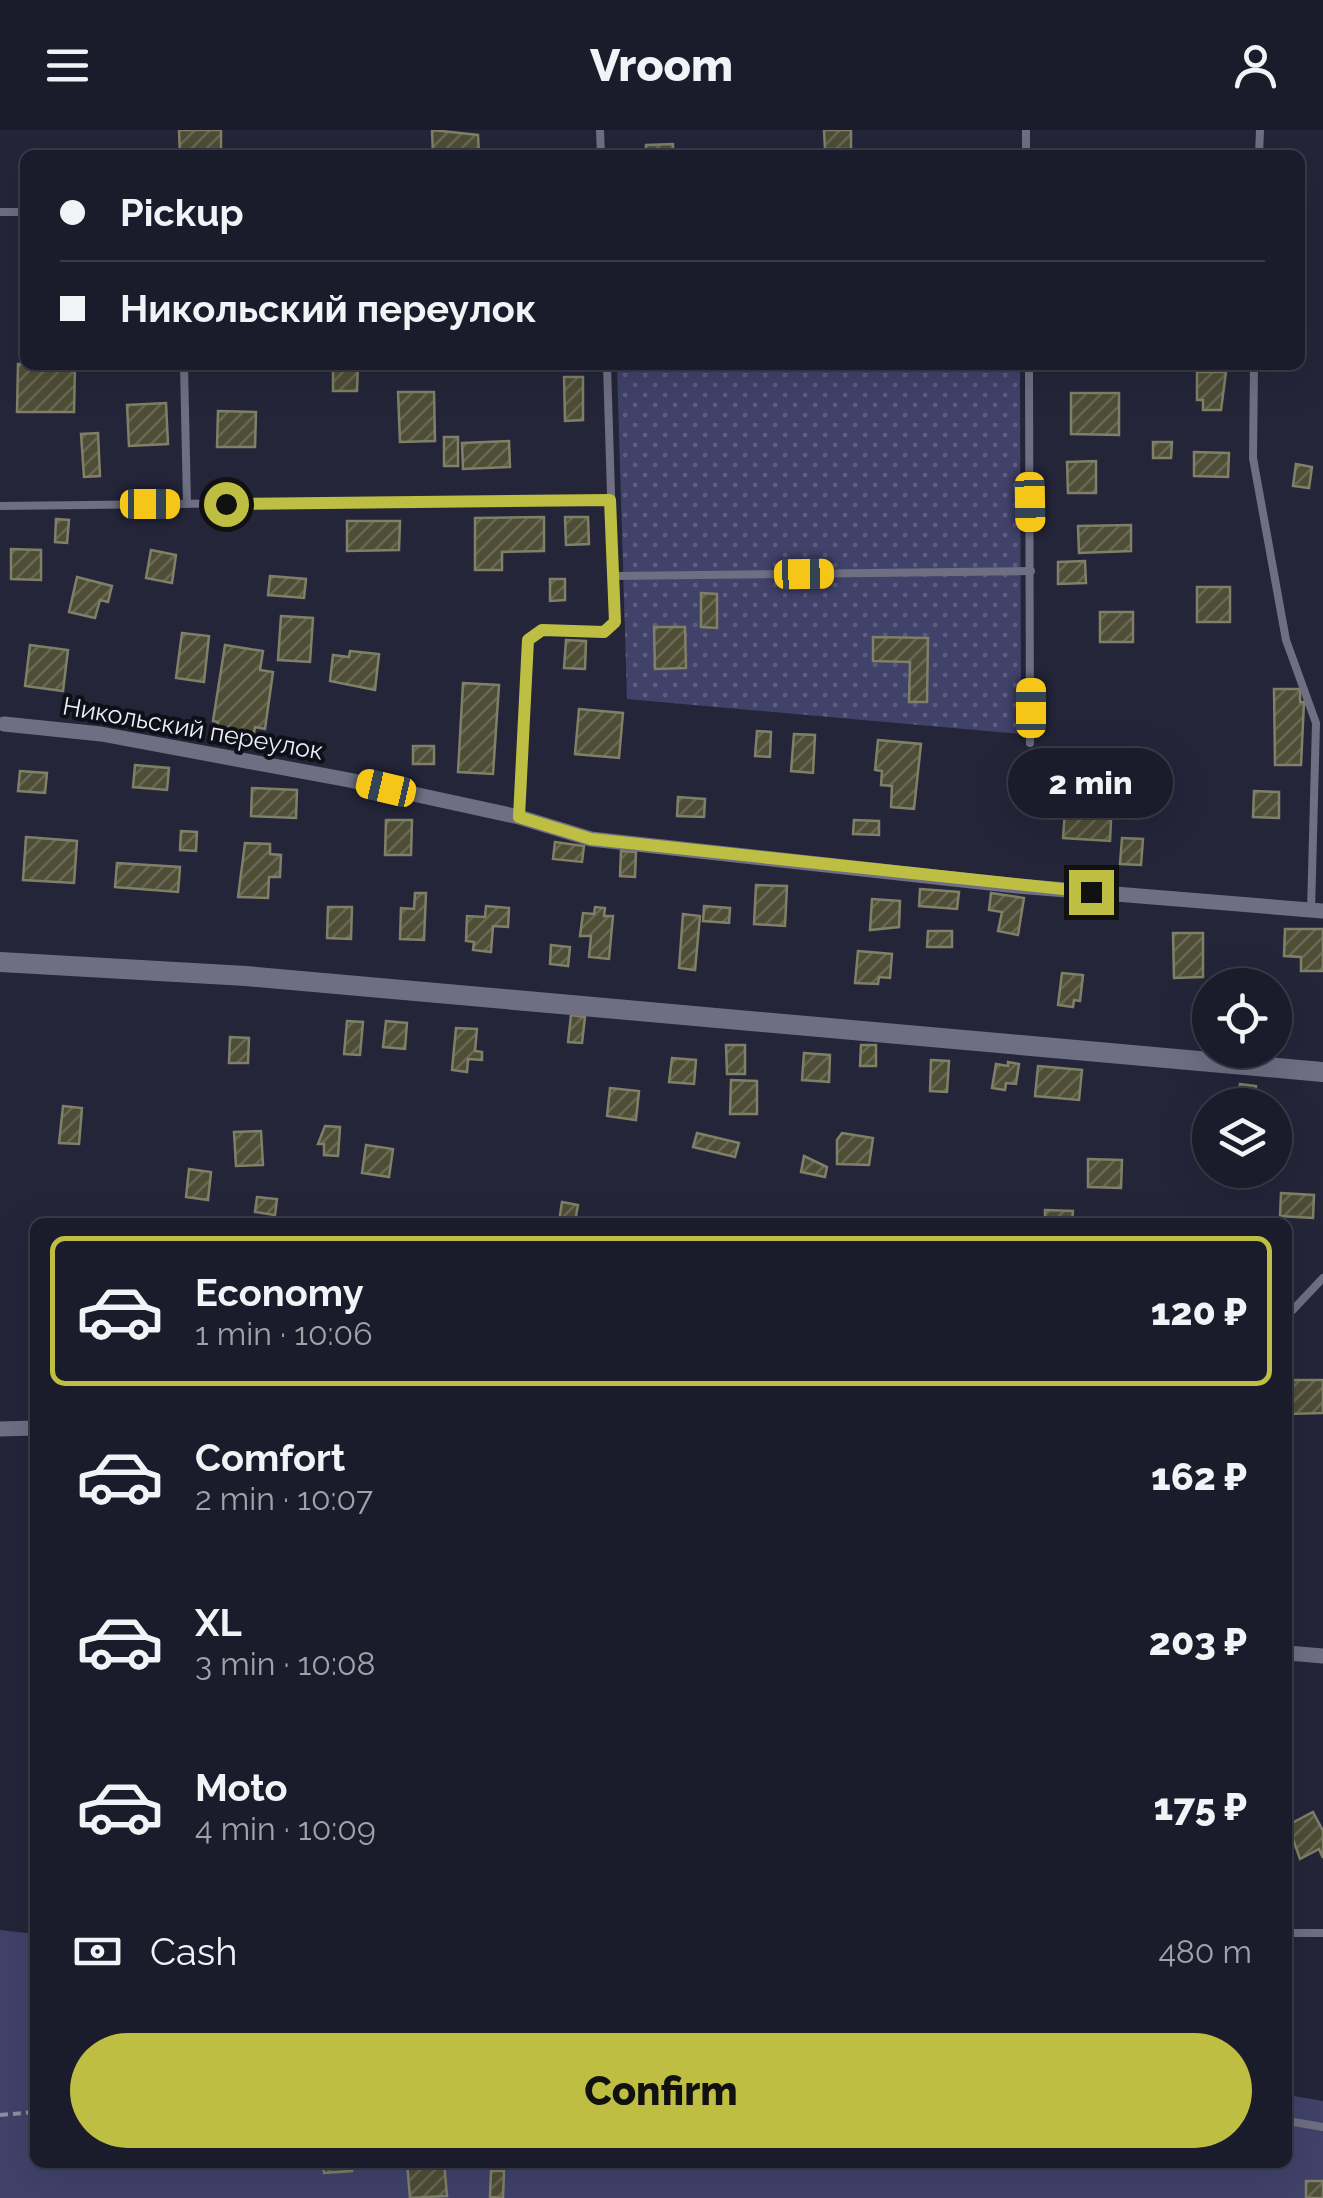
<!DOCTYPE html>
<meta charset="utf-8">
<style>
body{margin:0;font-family:Raleway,sans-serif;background:#282937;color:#f1f3f6;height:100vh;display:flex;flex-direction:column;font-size:38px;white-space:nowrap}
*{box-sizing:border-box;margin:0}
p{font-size:32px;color:#a0a1a9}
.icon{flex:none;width:55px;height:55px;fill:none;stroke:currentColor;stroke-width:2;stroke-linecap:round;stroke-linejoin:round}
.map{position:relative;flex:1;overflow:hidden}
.panel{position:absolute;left:30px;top:1088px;width:1262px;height:950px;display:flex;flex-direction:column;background:#1b1c2b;border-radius:15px;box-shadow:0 10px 40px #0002,0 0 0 2px #393a47}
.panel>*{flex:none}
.guide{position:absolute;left:20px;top:20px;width:1285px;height:220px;border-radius:15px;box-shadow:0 10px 40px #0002,0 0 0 2px #393a47;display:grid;align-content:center;height:220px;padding:0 40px;background:#1b1c2b}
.controls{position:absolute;left:1192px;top:838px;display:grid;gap:20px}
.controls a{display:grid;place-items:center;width:100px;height:100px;border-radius:50%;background:#1b1c2b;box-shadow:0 10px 40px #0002,0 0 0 2px #393a47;font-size:50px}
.end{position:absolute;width:45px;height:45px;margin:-22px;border:12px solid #bebe42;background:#111;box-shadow:0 0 0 5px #111}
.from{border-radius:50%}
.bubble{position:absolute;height:70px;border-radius:35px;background:#1b1c2b;box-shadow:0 10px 40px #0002,0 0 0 2px #393a47;font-size:32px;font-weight:800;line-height:70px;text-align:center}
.car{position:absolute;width:30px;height:60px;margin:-30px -15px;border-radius:12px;box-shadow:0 0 8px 2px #0007;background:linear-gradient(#f5c518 24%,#345 0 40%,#f5c518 0 76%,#345 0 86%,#f5c518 0)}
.guide b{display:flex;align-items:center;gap:35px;height:95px;font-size:38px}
.guide b+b{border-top:2px solid #393a47}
.guide i{width:25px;height:25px;background:#f1f3f6}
ul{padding:18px 0 0;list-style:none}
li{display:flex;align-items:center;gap:30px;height:150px;margin:0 20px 15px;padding:0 20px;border:5px solid transparent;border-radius:15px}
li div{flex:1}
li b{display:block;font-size:38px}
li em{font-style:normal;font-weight:800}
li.current{border-color:#bebe42}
li>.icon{width:90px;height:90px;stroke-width:1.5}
.pay{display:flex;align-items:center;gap:25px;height:110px;padding:0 40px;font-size:38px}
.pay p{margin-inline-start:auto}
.cta{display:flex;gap:20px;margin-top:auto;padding:20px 40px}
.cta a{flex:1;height:115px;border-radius:60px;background:#bebe42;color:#111;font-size:40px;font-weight:800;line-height:115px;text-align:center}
header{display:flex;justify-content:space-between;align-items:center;height:130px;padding:0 40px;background:#1b1c2b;font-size:45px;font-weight:800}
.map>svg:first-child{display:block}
.grass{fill:url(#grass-dots)}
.garden{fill:#41426a}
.building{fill:url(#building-hatch);stroke:#7f8067;stroke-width:2.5}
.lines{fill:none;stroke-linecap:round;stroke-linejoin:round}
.path{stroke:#8d8e9e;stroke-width:4;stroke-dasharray:8 5;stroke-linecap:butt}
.service{stroke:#6e6f83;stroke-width:8}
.minor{stroke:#6e6f83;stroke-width:15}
.tertiary{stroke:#6e6f83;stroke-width:20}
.route{stroke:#bebe42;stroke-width:12}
.labels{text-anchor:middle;stroke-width:8;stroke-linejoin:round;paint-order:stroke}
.street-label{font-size:25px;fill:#edeefc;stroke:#0f0f18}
</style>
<header><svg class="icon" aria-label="menu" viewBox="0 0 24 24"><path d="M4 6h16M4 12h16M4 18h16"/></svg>Vroom<svg class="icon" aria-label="person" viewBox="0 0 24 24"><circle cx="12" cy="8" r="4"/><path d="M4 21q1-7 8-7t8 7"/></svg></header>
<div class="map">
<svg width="1323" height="2068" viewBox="0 0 1323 2068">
<defs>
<pattern id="grass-dots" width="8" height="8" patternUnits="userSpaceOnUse" patternTransform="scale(2.5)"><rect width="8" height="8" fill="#41426a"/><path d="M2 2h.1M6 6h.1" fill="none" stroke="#5d5e80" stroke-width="1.8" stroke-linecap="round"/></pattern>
<pattern id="building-hatch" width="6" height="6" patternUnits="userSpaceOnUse" patternTransform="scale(2.5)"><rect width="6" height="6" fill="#4e4e37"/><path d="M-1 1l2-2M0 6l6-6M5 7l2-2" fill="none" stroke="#686855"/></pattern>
</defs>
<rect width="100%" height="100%" fill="#242539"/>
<polygon class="grass" points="617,235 1020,235 1021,604 627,569"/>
<polygon class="garden" points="0,1800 35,1804 35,2032 1288,2032 1288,1965 1323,1971 1323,2068 0,2068"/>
<g class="building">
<polygon points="179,0 221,0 221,25 180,25"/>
<polygon points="432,0 478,5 479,25 433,25"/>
<polygon points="824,0 851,0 851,19 825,19"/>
<polygon points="673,14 673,25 646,25 646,15"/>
<polygon points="18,234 75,235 74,282 17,282"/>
<polygon points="333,235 358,235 357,261 333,261"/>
<polygon points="1197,242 1226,242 1221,280 1203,280 1203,270 1197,270"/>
<polygon points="564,247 583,247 583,290 565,291"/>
<polygon points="398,262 434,262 435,311 400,312"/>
<polygon points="1071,263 1119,263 1119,305 1071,304"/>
<polygon points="166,273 168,314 129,316 127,275"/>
<polygon points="218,281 256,282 255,317 217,317"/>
<polygon points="98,303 100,346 84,347 81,304"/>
<rect x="444" y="307" width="14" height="29"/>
<polygon points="509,311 510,337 463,339 462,313"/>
<polygon points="1153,312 1172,312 1171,328 1153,328"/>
<polygon points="1194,322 1229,323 1228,347 1194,346"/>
<polygon points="1096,331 1096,363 1068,363 1067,332"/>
<polygon points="1296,334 1312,337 1309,358 1293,356"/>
<polygon points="544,387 544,421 502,422 502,440 475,440 475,388"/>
<polygon points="565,387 588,387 589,414 566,415"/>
<polygon points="56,389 69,390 67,413 55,412"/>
<polygon points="347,391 400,391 399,420 347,421"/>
<polygon points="1131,395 1131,421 1079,423 1078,396"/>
<polygon points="11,419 41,420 41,450 11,449"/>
<polygon points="151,420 176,425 172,453 146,448"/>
<polygon points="1085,431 1086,453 1058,454 1058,432"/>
<polygon points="270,446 306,449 304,468 268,465"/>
<polygon points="77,447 112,456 108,472 100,470 95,488 69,482"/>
<polygon points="550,449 565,449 565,470 550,471"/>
<rect x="1197" y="457" width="33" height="35"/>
<polygon points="701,463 717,464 717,498 701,497"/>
<rect x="1100" y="482" width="33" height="30"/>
<polygon points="281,486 313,488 310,532 278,530"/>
<polygon points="654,497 685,497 686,538 655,539"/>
<polygon points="182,503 209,506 204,552 176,548"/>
<polygon points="873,507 928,508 927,572 909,572 910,532 873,531"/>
<polygon points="566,510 586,511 585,539 564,538"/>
<polygon points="30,515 68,520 63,561 25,556"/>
<polygon points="225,515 263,521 260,540 273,542 265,599 255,597 252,615 215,609 218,592 213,591"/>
<polygon points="350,521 379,524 375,560 330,551 333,525 349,527"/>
<polygon points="463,553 499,555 493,644 458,642"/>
<polygon points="1274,559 1300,559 1300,572 1304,572 1301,635 1275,635"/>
<polygon points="579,579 623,583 619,628 575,624"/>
<polygon points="757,601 771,602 770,627 755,626"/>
<polygon points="794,604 815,605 813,643 791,641"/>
<polygon points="878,610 921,614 914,679 891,677 892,656 881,655 882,641 875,640"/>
<rect x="413" y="616" width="21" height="18"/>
<polygon points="135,635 169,638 167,660 133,657"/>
<polygon points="20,641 47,643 45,663 18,661"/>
<polygon points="252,658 297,660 296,688 251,686"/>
<polygon points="1254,661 1279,662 1279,688 1253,687"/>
<polygon points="678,667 705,669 704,687 677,686"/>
<polygon points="1066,667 1112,670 1110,711 1063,708"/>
<polygon points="386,690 412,690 411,725 385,725"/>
<polygon points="854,690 879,691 879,705 853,704"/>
<polygon points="181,701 197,702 196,721 180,720"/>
<polygon points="26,707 77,711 74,753 23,750"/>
<polygon points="1122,708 1143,709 1141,735 1120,734"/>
<polygon points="555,712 584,716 582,732 553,729"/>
<polygon points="245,713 270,714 270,724 281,725 280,747 269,747 268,768 238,767"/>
<polygon points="621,721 636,722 635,747 620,746"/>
<polygon points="117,733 180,737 178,762 115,757"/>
<polygon points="756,755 787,756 785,796 754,794"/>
<polygon points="920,759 959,762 957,779 919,776"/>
<polygon points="415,763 426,763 424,810 400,809 401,778 414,779"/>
<polygon points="991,763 1024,768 1018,805 998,801 1002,782 989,780"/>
<polygon points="872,769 900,771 899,797 870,800"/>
<polygon points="486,776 509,778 508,797 493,796 491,822 473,820 474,812 466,811 467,786 485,787"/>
<polygon points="704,776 730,778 729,793 703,791"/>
<polygon points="328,777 352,777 351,809 327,808"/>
<polygon points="595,777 605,778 604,786 613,786 609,829 589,827 591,806 580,806 583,783 594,784"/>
<polygon points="683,784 700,786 695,840 679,838"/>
<polygon points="1285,799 1323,799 1323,841 1301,841 1301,827 1284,826"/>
<polygon points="928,801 952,801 952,817 927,817"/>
<polygon points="1173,803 1203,803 1203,847 1174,848"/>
<polygon points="551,815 570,817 568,836 550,834"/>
<polygon points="858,821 892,824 890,848 879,847 878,854 855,853"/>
<polygon points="1062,843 1083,845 1080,871 1074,870 1073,877 1058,875"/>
<polygon points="571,885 585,887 582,913 568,912"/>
<polygon points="347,891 363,892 360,925 344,924"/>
<polygon points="386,891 407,893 405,919 383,917"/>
<polygon points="456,898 477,899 475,921 482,922 482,930 468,929 467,942 452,940"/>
<polygon points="230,907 249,908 248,933 229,933"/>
<polygon points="726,915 745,915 745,944 727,944"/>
<polygon points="861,915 876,915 876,936 860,936"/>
<polygon points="804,923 830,925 829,952 802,950"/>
<polygon points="672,928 696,930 694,954 669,952"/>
<polygon points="931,930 949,931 947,962 930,961"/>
<polygon points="1008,932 1019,934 1016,954 1006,953 1005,960 992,958 996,934 1008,936"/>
<polygon points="1038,936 1082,940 1079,970 1035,966"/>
<polygon points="731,950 757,951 757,984 730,984"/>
<polygon points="1240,954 1256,956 1255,969 1261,970 1261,975 1238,975"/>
<polygon points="610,958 639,961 636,990 607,986"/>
<polygon points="63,976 82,978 79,1014 59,1013"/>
<polygon points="325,996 340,997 338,1026 324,1025 324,1014 318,1014"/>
<polygon points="261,1001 263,1035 236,1036 234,1002"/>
<polygon points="697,1003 739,1013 735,1027 693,1017"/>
<polygon points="842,1003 873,1008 869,1035 837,1034 837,1010"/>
<polygon points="366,1015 393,1019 389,1047 362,1043"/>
<polygon points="804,1026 827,1037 825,1047 801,1042"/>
<polygon points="1088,1029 1122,1030 1121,1058 1088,1057"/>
<polygon points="189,1039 211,1042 208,1070 186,1067"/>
<polygon points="1281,1063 1314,1065 1313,1088 1280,1086"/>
<polygon points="257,1067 277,1069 275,1085 255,1082"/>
<polygon points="562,1072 578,1075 575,1092 559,1092"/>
<polygon points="1045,1080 1073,1081 1072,1092 1045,1092"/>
<polygon points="1288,1250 1323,1250 1323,1283 1288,1284"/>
<polygon points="1313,1682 1323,1701 1323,1728 1319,1719 1300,1729 1288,1695"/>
<polygon points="315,2032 351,2032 352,2041 324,2043 323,2034"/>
<polygon points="407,2032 444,2032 447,2066 410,2068"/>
<polygon points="491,2041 504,2041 503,2068 490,2067"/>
<rect x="1306" y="2051" width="17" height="17"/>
</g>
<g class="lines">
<polyline class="path" points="0,1985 35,1982"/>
<g class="service">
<polyline points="600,0 601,25"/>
<polyline points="1026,0 1026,25"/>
<polyline points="1259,25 1260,0"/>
<polyline points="0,82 25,82"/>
<polyline points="184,235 187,374"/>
<polyline points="1029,235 1030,613"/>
<polyline points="1254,235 1253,328 1286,510 1316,593 1311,781"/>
<polyline points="0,376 610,369"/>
<polyline points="615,446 1031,441"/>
<polyline points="519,687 528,510 542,500 603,502 615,492 607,235"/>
<polyline points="1288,1185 1323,1148"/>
<polyline points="1288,1803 1323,1803"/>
<polyline points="1288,1991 1323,1997"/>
</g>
<g class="minor">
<polyline points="4,594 101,604 349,650 519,687 591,709 1017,756 1323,781"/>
<polyline points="0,1299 35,1298"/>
<polyline points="1288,1523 1323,1526"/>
</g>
<polyline class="tertiary" points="0,832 246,846 1323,942"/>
</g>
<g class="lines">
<polyline class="route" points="226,374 610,370 615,492 604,502 542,500 528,510 519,687 591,709 1091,762"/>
</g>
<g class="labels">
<g class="street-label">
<text transform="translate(193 598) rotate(10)" y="9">Никольский переулок</text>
</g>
</g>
</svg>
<div class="controls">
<a><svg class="icon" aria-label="locate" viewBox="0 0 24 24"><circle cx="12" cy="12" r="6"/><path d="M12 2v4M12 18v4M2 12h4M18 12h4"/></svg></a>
<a><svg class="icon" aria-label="layers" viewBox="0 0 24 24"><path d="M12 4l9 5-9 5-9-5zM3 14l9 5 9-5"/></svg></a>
</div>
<i class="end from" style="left:226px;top:374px"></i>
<i class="end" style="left:1091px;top:762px"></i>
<div class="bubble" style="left:1008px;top:618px;width:165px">2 min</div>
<i class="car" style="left:1030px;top:372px;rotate:179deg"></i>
<i class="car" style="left:150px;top:374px;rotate:90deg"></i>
<i class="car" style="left:804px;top:444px;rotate:89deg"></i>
<i class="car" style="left:1031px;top:578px;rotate:0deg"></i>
<i class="car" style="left:386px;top:658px;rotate:283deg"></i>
<div class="guide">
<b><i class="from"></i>Pickup</b>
<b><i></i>Никольский переулок</b>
</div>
<section class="panel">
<ul>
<li class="current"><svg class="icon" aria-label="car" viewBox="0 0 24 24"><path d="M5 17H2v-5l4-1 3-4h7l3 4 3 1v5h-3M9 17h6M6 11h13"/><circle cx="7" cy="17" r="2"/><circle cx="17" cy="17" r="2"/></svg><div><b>Economy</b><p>1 min · 10:06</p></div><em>120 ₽</em></li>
<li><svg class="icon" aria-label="car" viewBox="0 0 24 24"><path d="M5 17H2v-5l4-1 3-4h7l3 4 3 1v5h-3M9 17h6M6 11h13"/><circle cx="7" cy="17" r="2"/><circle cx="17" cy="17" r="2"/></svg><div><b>Comfort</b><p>2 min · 10:07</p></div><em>162 ₽</em></li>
<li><svg class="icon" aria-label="car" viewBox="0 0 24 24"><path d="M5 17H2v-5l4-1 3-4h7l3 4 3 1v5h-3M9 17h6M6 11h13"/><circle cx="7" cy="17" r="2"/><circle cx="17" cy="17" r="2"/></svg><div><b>XL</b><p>3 min · 10:08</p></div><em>203 ₽</em></li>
<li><svg class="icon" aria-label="car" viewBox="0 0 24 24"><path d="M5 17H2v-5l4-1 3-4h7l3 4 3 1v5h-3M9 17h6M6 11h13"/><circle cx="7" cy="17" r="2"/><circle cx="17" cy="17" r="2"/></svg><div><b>Moto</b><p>4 min · 10:09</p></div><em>175 ₽</em></li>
</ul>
<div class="pay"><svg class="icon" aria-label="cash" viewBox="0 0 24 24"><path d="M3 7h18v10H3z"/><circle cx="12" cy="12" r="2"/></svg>Cash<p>480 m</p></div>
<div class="cta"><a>Confirm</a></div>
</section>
</div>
